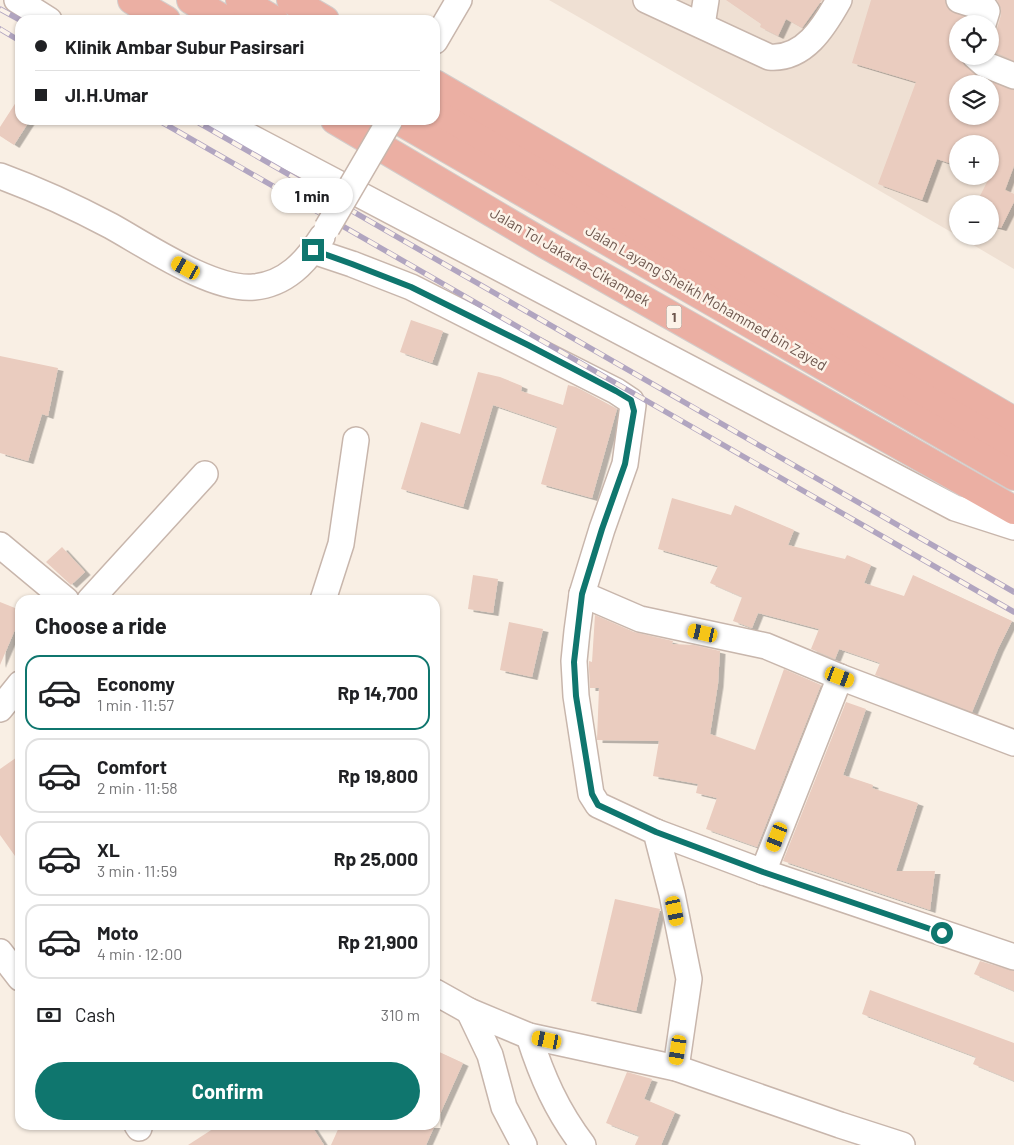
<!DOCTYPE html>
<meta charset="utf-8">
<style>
body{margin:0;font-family:Barlow,sans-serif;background:#f2f2f2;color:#202124;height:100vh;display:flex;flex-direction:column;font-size:19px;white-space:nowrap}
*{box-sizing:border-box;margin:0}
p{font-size:16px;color:#757577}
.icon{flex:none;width:28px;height:28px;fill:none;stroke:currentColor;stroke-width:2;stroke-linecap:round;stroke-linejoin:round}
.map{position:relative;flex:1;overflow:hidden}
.sheet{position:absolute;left:15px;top:595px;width:425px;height:535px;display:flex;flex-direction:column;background:#fff;border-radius:15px;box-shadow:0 1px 4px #0004}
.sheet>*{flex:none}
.hud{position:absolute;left:15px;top:15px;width:425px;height:110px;border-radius:15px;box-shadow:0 1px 4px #0004;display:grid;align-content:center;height:110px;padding:0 20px;background:#fff}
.controls{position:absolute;left:949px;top:15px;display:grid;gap:10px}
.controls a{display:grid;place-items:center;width:50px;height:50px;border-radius:50%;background:#fff;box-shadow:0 1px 4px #0004;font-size:25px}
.end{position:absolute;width:22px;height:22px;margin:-11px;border:6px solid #0f766e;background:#fff;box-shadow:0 0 0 2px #fff}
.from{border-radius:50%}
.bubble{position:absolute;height:35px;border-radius:18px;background:#fff;box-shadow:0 1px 4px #0004;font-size:16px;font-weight:700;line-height:35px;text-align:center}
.car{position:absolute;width:15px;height:30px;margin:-15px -8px;border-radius:6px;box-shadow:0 0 4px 1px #0007;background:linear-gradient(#f5c518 24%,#345 0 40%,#f5c518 0 76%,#345 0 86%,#f5c518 0)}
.hud b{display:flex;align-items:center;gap:18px;height:48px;font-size:19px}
.hud b+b{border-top:1px solid #e0e0e0}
.hud i{width:12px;height:12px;background:#202124}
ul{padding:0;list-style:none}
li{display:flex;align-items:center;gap:15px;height:75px;margin:0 10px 8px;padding:0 10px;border:2px solid #e0e0e0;border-radius:15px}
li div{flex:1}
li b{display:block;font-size:19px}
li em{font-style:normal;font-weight:700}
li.selected{border-color:#0f766e}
li>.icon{width:45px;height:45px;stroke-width:1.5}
h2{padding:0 20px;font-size:22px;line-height:60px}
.pay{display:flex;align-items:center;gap:12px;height:55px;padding:0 20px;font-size:19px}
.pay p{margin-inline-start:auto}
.action{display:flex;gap:10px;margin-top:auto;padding:10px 20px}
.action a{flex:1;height:58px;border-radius:30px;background:#0f766e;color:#fff;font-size:20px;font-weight:700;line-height:58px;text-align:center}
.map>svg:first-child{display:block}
.residential{fill:#efe0d3;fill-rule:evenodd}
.building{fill:#eaccbf;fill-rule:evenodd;filter:url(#shadow)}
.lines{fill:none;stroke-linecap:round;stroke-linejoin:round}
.minor-casing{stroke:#c8b6ac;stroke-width:28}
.highway-casing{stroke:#d3ccca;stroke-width:30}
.minor{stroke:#fff;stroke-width:25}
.highway{stroke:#ebafa3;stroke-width:28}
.rail-casing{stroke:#b1a5c0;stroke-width:5.5}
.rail{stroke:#fcf3e9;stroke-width:4;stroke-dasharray:11;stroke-linecap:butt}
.minor-bridge-casing{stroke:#c8b6ac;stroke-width:28;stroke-linecap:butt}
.minor-bridge{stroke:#fff;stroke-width:25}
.route{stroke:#0f766e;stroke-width:6}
.labels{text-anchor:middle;stroke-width:5;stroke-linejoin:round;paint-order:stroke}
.shield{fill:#fcf3e9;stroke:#98857c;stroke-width:1}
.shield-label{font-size:14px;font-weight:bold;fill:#6d564d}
.street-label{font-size:15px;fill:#6d564d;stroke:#fcf3e9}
</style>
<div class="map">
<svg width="1014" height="1145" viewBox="0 0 1014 1145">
<defs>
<filter id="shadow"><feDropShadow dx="5.5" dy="3" stdDeviation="0" flood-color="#0004"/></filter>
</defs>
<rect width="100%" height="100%" fill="#f9efe4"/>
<path class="residential" d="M549,0h465v269l-56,-33h32v-32h-32v32zM958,24h32v32h-32zM958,84h32v32h-32zM958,144h32v32h-32z"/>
<g class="building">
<polygon points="726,0 822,0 802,28 786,19 778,36 760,27 761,24"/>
<path d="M871,0h74l4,10 21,8 -1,6h-11v32h3l1,5 3,5 14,11 35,13v76l-9,24 9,4v8l-13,26 -11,-3v-21h-14l14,-28v-32h-32v22l-21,-7 -15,41 -44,-16 38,-102 -64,-19zM958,84h32v32h-32z"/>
<polygon points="997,0 1014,0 1014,61 990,50 990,36 997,29 1001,15 1001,9"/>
<polygon points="20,96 20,120 30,120 14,145 0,136 0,127"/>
<polygon points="411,320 443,331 432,363 400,352"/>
<polygon points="0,356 58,368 48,416 42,414 28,461 0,453"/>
<polygon points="478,372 500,377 522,386 521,391 563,405 568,385 576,387 617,409 592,498 541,484 557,427 493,405 463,507 401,489 421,422 460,434"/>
<polygon points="672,498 731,515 735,505 794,530 788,545 845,559 847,555 871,565 864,583 904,596 913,575 1012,621 998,649 972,712 875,675 880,663 839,649 835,659 811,649 819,629 758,613 752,628 733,621 742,597 710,583 718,566 658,549"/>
<polygon points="62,547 85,572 71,585 46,562"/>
<polygon points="473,575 498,579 493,613 468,609"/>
<polygon points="0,602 20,610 20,618 0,665"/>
<polygon points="595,615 634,632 673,641 672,644 694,645 720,651 718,684 710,734 755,750 784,669 821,685 757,847 706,829 717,798 696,793 698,784 653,776 659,741 597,740 599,688 590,688 589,669 589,661 592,662"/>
<polygon points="509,622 543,629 532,677 500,670"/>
<polygon points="846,702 866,709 843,775 873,785 872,788 918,803 896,871 935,871 930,910 783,861"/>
<polygon points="20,755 20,863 0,835 0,769"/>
<polygon points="615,899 660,909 636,1011 591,1001"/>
<polygon points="980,961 1014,971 1014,991 974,974"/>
<polygon points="870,990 1014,1043 1014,1081 973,1064 976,1057 862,1014"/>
<polygon points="435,1050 463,1063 426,1145 331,1145 340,1125 435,1125"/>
<polygon points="627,1072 652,1079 644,1099 675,1112 661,1145 635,1145 639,1136 606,1123"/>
<polygon points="219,1125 311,1125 324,1145 188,1145"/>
</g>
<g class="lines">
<g class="minor-casing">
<g id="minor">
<polyline points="17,0 49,20"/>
<path d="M646,0l123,57c35,3 55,-30 70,-57"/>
<polyline points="959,0 985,8 987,11 983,24"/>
<polyline points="702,25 706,0"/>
<polyline points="435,41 459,0"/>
<polyline points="975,56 984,64 1014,76"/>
<polyline points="218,120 955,508 1014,527"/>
<path d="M0,176c38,14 75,31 111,50 36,20 102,65 143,61 32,-3 52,-25 68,-50"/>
<polyline points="313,251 352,264 411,287 616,391 631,401 633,405 625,464 602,529 582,594 577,631 574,661 576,696 591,794 598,805 656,832 672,894 689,979 676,1068"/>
<polyline points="0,545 66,600"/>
<polyline points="582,594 640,619 766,646 840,677 1014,743"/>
<polyline points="90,600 205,474"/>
<polyline points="323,600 341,544 356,440"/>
<polyline points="0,709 20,684"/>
<polyline points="656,832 763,872 1014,957"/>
<polyline points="763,872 840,677"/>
<polyline points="0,952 20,978"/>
<polyline points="435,992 469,1011 529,1036 676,1068 840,1125 902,1145"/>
<polyline points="469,1011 490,1055 504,1107 524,1145"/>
<path d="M529,1036c13,41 28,75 54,109"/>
<polyline points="137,1125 139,1128"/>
</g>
</g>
<g class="highway-casing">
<g id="highway">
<polyline points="132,0 166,20"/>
<polyline points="191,0 225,20"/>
<polyline points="240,0 274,20"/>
<polyline points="291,0 325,20"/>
<polyline points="435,84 1014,421"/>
<polyline points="435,113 1014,450"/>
<polyline points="335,120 545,244 1014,510"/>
<polyline points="398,120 1014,476"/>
</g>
</g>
<use href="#minor" class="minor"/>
<use href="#highway" class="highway"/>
<g class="rail-casing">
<g id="rail">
<polyline points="0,9 20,20"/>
<polyline points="0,29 20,41"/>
<polyline points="158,120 1014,612"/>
<polyline points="194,120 1014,592"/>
</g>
</g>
<use href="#rail" class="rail"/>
<g class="minor-bridge-casing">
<polyline id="minor-bridge" points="327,228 390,120"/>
</g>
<use href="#minor-bridge" class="minor-bridge"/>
</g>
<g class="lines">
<polyline class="route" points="313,250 352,264 411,287 528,345 616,391 631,400 634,411 625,464 602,529 582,594 574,662 576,696 592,794 598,805 656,832 763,872 942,933"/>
</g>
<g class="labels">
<rect class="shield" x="666.5" y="305.5" width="15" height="23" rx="4"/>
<g class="shield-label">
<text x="674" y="322">1</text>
</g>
<g class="street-label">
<text transform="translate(570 257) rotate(30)" y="5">Jalan Tol Jakarta–Cikampek</text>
<text transform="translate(706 298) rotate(30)" y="5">Jalan Layang Sheikh Mohammed bin Zayed</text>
</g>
</g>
</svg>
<div class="controls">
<a><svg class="icon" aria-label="locate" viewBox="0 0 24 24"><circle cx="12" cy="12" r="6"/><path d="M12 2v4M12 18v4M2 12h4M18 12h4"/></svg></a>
<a><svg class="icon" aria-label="layers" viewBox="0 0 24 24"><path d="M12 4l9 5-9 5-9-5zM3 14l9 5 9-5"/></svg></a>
<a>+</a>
<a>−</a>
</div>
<i class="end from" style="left:942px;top:933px"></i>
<i class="end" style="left:313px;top:250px"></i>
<div class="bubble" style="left:271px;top:178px;width:82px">1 min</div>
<i class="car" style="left:186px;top:268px;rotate:299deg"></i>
<i class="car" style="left:703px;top:633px;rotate:283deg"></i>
<i class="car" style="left:840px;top:677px;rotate:111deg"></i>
<i class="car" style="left:777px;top:837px;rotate:202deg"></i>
<i class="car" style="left:675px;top:911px;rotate:168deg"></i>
<i class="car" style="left:547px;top:1040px;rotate:282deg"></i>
<i class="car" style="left:678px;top:1050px;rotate:189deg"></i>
<div class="hud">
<b><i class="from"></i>Klinik Ambar Subur Pasirsari</b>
<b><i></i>JI.H.Umar</b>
</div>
<section class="sheet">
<h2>Choose a ride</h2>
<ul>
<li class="selected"><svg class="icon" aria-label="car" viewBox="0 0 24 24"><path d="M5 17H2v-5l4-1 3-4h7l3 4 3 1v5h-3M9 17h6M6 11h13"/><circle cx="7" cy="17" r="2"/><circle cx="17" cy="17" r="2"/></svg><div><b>Economy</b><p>1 min · 11:57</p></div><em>Rp 14,700</em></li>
<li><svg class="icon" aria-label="car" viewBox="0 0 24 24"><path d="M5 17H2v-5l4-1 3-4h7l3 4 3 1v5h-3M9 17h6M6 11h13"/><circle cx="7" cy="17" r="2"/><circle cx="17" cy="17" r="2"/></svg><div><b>Comfort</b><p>2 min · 11:58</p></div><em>Rp 19,800</em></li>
<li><svg class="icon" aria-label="car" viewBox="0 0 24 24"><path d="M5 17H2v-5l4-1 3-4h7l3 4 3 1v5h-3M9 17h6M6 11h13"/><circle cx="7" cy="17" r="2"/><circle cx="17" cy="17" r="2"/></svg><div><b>XL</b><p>3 min · 11:59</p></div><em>Rp 25,000</em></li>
<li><svg class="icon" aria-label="car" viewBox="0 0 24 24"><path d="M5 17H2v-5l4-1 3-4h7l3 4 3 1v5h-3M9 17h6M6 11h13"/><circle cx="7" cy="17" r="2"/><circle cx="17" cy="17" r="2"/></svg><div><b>Moto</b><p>4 min · 12:00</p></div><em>Rp 21,900</em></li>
</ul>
<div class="pay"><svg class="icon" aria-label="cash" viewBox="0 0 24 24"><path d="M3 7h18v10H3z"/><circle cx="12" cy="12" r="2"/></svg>Cash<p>310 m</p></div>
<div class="action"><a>Confirm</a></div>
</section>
</div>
